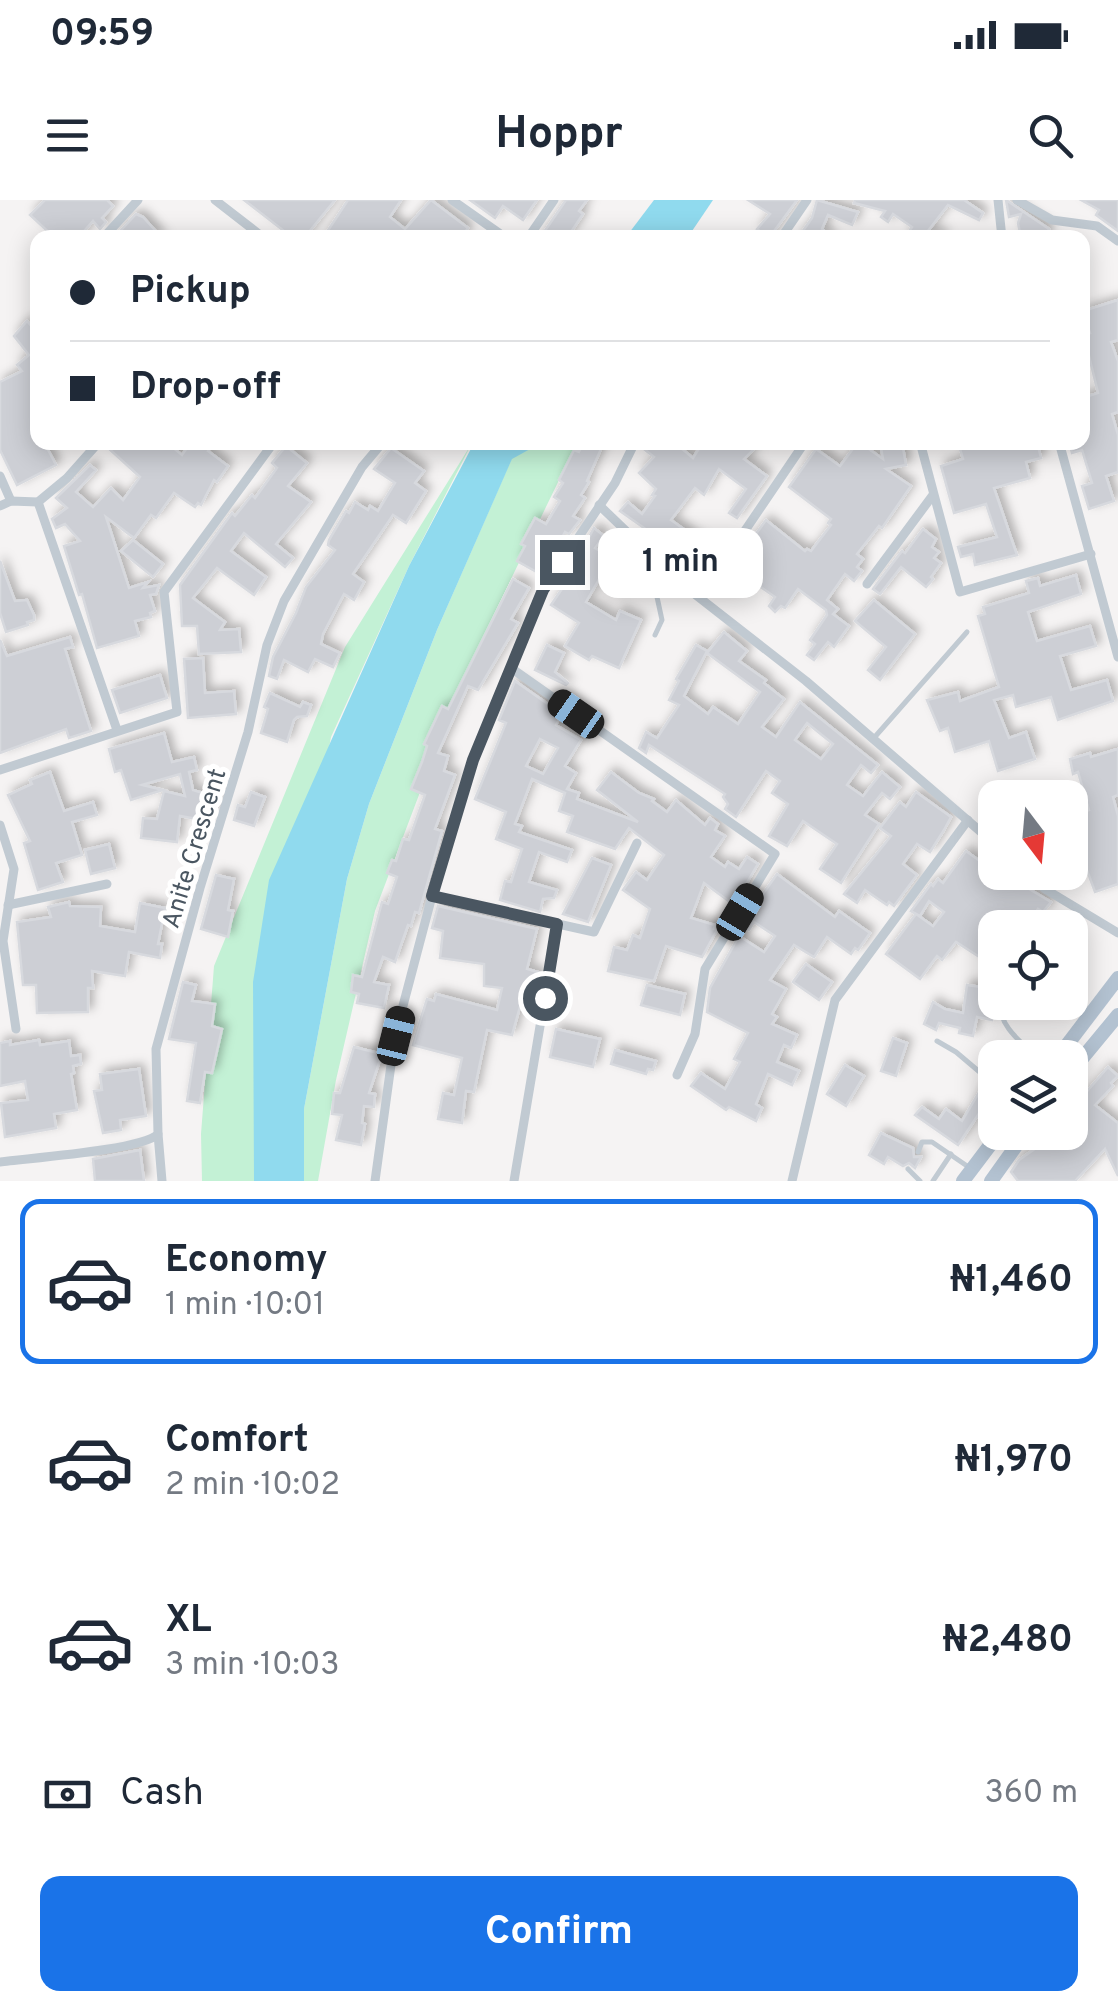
<!DOCTYPE html>
<meta charset="utf-8">
<style>
body{margin:0;font-family:Overpass,sans-serif;background:#f6f6f7;color:#1f2937;height:100vh;display:flex;flex-direction:column;font-size:38px;white-space:nowrap}
*{box-sizing:border-box;margin:0}
p{font-size:32px;color:#747a83}
.icon{flex:none;width:55px;height:55px;fill:none;stroke:currentColor;stroke-width:2;stroke-linecap:round;stroke-linejoin:round}
.map{position:relative;height:981px;overflow:hidden}
.panel{display:flex;flex-direction:column;background:#fff;flex:1}
.panel>*{flex:none}
.hud{position:absolute;left:30px;top:30px;width:1060px;height:220px;border-radius:20px;box-shadow:0 5px 25px #0003;display:grid;align-content:center;height:220px;padding:0 40px;background:#fff}
.needle{width:65px;rotate:164deg}
.controls{position:absolute;left:978px;top:580px;display:grid;gap:20px}
.controls a{display:grid;place-items:center;width:110px;height:110px;border-radius:20px;background:#fff;box-shadow:0 5px 25px #0003;font-size:50px}
.end{position:absolute;width:45px;height:45px;margin:-22px;border:12px solid #4a5661;background:#fff;box-shadow:0 0 0 5px #fff}
.from{border-radius:50%}
.bubble{position:absolute;height:70px;border-radius:20px;background:#fff;box-shadow:0 5px 25px #0003;font-size:32px;font-weight:700;line-height:70px;text-align:center}
.car{position:absolute;width:30px;height:60px;margin:-30px -15px;border-radius:12px;box-shadow:0 0 8px 2px #0007;background:linear-gradient(#222 24%,#8ab4d8 0 40%,#222 0 76%,#8ab4d8 0 86%,#222 0)}
.hud b{display:flex;align-items:center;gap:35px;height:95px;font-size:38px}
.hud b+b{border-top:2px solid #e0e1e3}
.hud i{width:25px;height:25px;background:#1f2937}
ul{padding:18px 0 0;list-style:none}
li{display:flex;align-items:center;gap:30px;height:165px;margin:0 20px 15px;padding:0 20px;border:5px solid transparent;border-radius:20px}
li div{flex:1}
li b{display:block;font-size:38px}
li em{font-style:normal;font-weight:700}
li.selected{border-color:#1a73e8}
li>.icon{width:90px;height:90px;stroke-width:1.5}
.pay{display:flex;align-items:center;gap:25px;height:110px;padding:0 40px;font-size:38px}
.pay p{margin-inline-start:auto}
.button{display:flex;gap:20px;margin-top:auto;padding:20px 40px}
.button a{flex:1;height:115px;border-radius:20px;background:#1a73e8;color:#fff;font-size:40px;font-weight:700;line-height:115px;text-align:center}
.status{display:flex;justify-content:space-between;align-items:center;height:70px;padding:0 50px;background:#fff;direction:ltr}
.status svg{height:28px;fill:currentColor}
header{display:flex;justify-content:space-between;align-items:center;height:130px;padding:0 40px;background:#fff;font-size:45px;font-weight:700}
.map>svg:first-child{display:block}
.green{fill:#c3f1d5}
.water{fill:#90daee}
.building{fill:#cdcfd5;stroke:#d7d9de;stroke-width:2.5;fill-rule:evenodd;filter:url(#shadow)}
.lines{fill:none;stroke-linecap:round;stroke-linejoin:round}
.lane{stroke:#c1cad2;stroke-width:5}
.street{stroke:#c1cad2;stroke-width:9}
.primary{stroke:#b3c2d1;stroke-width:14}
.route{stroke:#4a5661;stroke-width:12}
.labels{text-anchor:middle;stroke-width:10;stroke-linejoin:round;paint-order:stroke}
.street-label{font-size:25px;fill:#4a5661;stroke:#fff}
</style>
<div class="status"><b>09:59</b><svg viewBox="0 0 49 12"><path d="M0 12V9h3v3zM5 12V6h3v6zM10 12V3h3v9zM15 12V0h3v12zM26 1h20v11H26zM47 4h2v5h-2z"/></svg></div>
<header><svg class="icon" aria-label="menu" viewBox="0 0 24 24"><path d="M4 6h16M4 12h16M4 18h16"/></svg>Hoppr<svg class="icon" aria-label="search" viewBox="0 0 24 24"><circle cx="10" cy="10" r="6"/><path d="M15 15l6 6"/></svg></header>
<div class="map">
<svg width="1118" height="981" viewBox="0 0 1118 981">
<defs>
<filter id="shadow"><feDropShadow dx="4.5" dy="-4.5" stdDeviation="5" flood-color="#0004"/></filter>
</defs>
<rect width="100%" height="100%" fill="#f5f3f3"/>
<g class="green">
<polygon points="472,243 409,366 331,537 255,958 254,981 202,981 201,934 214,766 345,447"/>
<polygon points="541,243 577,243 464,476 375,711 336,880 318,981 304,981 304,909 347,679 369,604 437,430 512,258"/>
</g>
<g class="water">
<polygon points="654,0 713,0 688,37 626,37"/>
<polygon points="474,243 541,243 512,259 437,430 369,604 347,679 304,909 304,981 254,981 253,782 269,680 409,366"/>
</g>
<g class="building">
<polygon points="45,0 107,0 113,6 102,18 106,22 100,29 93,21 78,38 55,38 30,15"/>
<polygon points="244,0 335,0 304,38 293,38"/>
<polygon points="348,0 401,0 390,17 405,29 431,0 468,28 461,38 323,38"/>
<polygon points="470,0 537,0 523,20 503,6 495,18"/>
<polygon points="566,0 587,0 579,11 583,14 567,38 540,38"/>
<polygon points="748,0 797,0 769,38 757,29 770,14"/>
<polygon points="817,0 858,12 852,25 828,15 822,29 833,38 798,38 812,18"/>
<polygon points="855,0 964,0 983,13 979,20 948,5 928,31 943,34 943,38 913,38 906,36 912,27 893,14 888,22 881,17 885,11 854,3"/>
<polygon points="1006,0 1049,29 1045,38 1021,38 1018,23 1021,14 1009,17"/>
<polygon points="1081,0 1118,0 1118,31 1096,15 1099,10"/>
<polygon points="136,14 143,17 162,38 114,38"/>
<polygon points="1118,100 1118,140 1111,142 1118,161 1118,212 1112,214 1118,235 1118,272 1106,276 1114,301 1089,309 1082,286 1092,283 1082,250 1072,253 1070,245 1082,242 1082,198 1098,193 1089,156 1082,158 1082,135 1090,133 1083,111"/>
<polygon points="27,121 38,134 38,242 44,242 56,265 17,285 0,250 0,182 22,171 17,165 29,155 14,136"/>
<polygon points="107,242 166,242 182,255 191,242 215,242 208,251 228,266 217,282 214,280 201,305 198,303 195,307 174,293 156,318 151,315 134,338 106,317 129,388 148,382 143,388 159,385 156,394 150,395 155,411 150,413 151,417 135,421 139,436 97,448 82,394 79,395 64,346 80,341 65,324 56,328 52,319 67,308 56,298 90,265 96,270 76,292 93,307 111,288 123,300 140,277 106,246"/>
<polygon points="583,242 604,242 587,281 589,282 581,295 585,298 573,316 580,320 569,334 565,332 542,375 517,361 525,346 521,344 535,318 546,324 560,301 554,297 563,283 559,280 574,250 579,252"/>
<polygon points="650,242 674,242 693,258 703,242 751,242 756,247 744,259 767,276 737,318 729,313 746,289 719,269 704,295 695,288 671,320 713,350 694,372 668,351 671,347 620,311 628,302 642,314 655,296 652,295 656,289 639,273 654,257 644,249"/>
<polygon points="841,242 859,242 883,259 880,242 902,242 906,265 886,269 911,286 882,328 879,326 857,354 863,359 857,367 862,371 854,381 845,374 827,400 838,409 833,414 849,426 834,447 828,442 814,460 807,455 815,444 810,440 827,415 826,410 798,389 785,408 781,406 775,412 769,406 775,397 732,367 766,320 805,351 807,349 811,351 831,325 828,323 831,319 789,287 816,249 840,266 852,250"/>
<polygon points="958,242 1037,242 1041,258 1026,262 1030,278 994,288 1017,355 975,365 973,354 961,357 958,347 997,337 986,304 954,313 941,266 963,259"/>
<polygon points="286,246 307,263 288,286 311,302 276,344 293,358 285,367 244,333 231,351 266,377 254,395 217,368 193,398 225,422 220,430 239,429 241,452 199,454 197,426 182,426 180,385 232,313 235,316 252,295 255,298 277,268 272,263"/>
<polygon points="391,248 424,271 415,283 426,291 406,323 393,315 353,374 364,382 354,400 344,394 323,434 321,444 340,453 333,467 315,459 308,472 284,460 277,479 269,476 273,457 296,413 306,387 335,350 328,345 329,340 346,311 349,313 355,302 368,310 370,306 378,311 395,283 374,269"/>
<polygon points="594,328 604,336 595,348 615,359 621,349 641,361 623,389 601,376 586,402 616,420 620,411 641,420 619,468 592,456 589,460 565,446 579,423 551,405 566,383 560,380 578,358"/>
<polygon points="923,329 936,339 932,347 939,352 934,358 941,363 931,377 933,379 926,387 901,367 880,394 873,389 902,351 905,353"/>
<polygon points="133,340 163,364 153,377 121,351"/>
<polygon points="0,361 15,401 27,400 34,415 34,420 27,422 28,425 6,432 0,413"/>
<polygon points="1076,375 1081,394 1028,412 1037,441 1090,426 1096,446 1060,456 1071,490 1107,480 1113,501 1058,520 1051,497 1016,507 1013,495 994,500 1009,538 1026,532 1035,559 998,571 989,541 955,552 948,528 940,531 927,500 958,492 960,501 999,487 978,416 985,414 983,407 1029,393 1026,381 1038,378 1040,386"/>
<polygon points="513,379 529,388 511,419 518,423 478,490 468,486 438,553 448,556 444,571 455,575 435,629 442,631 419,713 415,712 411,726 408,725 395,762 383,757 374,782 389,785 384,808 357,803 359,794 351,792 353,775 362,777 382,702 388,704 397,677 387,673 392,660 396,661 403,639 409,640 425,595 411,589 422,562 427,546 424,544 442,506 448,509"/>
<polygon points="874,400 915,434 880,480 868,470 886,447 855,421"/>
<path d="M724,432l23,19 -8,10 27,19 -2,3 20,16 -22,28 14,10 24,-35 78,63 -7,8 -10,-8 -14,20 16,11 19,-24 18,15 -10,12 -8,-6 -17,22 14,9 -38,59 -21,-14 17,-25 -34,-23 -16,25 -18,-10 19,-32 -16,-11 8,-12 -14,-10 -30,46 -11,-8 3,-5 -5,-7 2,-3 -76,-49 -3,8 -7,-5 7,-16 11,6 22,-33 -10,-5 10,-19 -3,-2 20,-34 11,6 -23,45 24,18 5,-7 25,17 22,-32 -53,-39zM807,523l26,21 -12,15 -26,-19z"/>
<polygon points="70,437 73,447 65,449 91,531 69,538 66,529 0,553 0,440 7,456"/>
<polygon points="547,445 564,453 555,472 568,483 566,485 535,470"/>
<polygon points="203,458 205,493 234,491 236,514 188,518 184,459"/>
<polygon points="160,475 167,498 120,513 112,490"/>
<path d="M515,481l47,33 -6,11 25,15 -16,26 11,7 -9,16 12,4 -2,6 61,23 -41,-32 14,-18 28,21 15,6 -2,2 15,11 9,-12 29,25 5,-7 8,6 -3,6 10,6 -14,21 14,10 3,-5 11,7 8,-12 11,7 -24,41 -30,-22 -13,35 24,7 -1,4 3,1 -15,27 -36,-11 -12,35 -46,-10 6,-24 13,3 6,-15 7,3 10,-29 -27,-19 13,-18 11,8 17,-25 -35,-27 -14,21 -48,-17 6,-16 -14,-5 6,-18 -33,-14 -17,45 7,2 -3,6 53,18 -5,12 -28,-10 -10,30 28,8 -3,8 -11,1 -3,13 -40,-12 5,-19 6,1 11,-33 -26,-10 10,-27 -31,-13 31,-76 -7,-3zM540,539l18,9 -15,26 -17,-8z"/>
<polygon points="270,493 300,507 303,502 311,505 307,516 297,517 294,520 287,542 261,533 268,509 264,507"/>
<polygon points="164,533 172,562 194,557 197,570 189,572 193,590 219,598 215,612 205,610 203,620 180,616 177,642 141,638 143,618 157,619 164,591 185,596 180,574 142,585 163,590 131,600 121,570 115,572 109,549"/>
<polygon points="1118,549 1118,595 1113,597 1118,616 1118,684 1095,692 1084,662 1075,665 1070,649 1070,615 1089,610 1078,572 1073,574 1070,559 1090,553 1091,557"/>
<polygon points="50,572 64,611 93,602 97,615 72,622 82,655 56,663 63,682 38,690 24,643 30,641 8,595 32,584 30,580"/>
<polygon points="251,592 265,597 254,626 234,620 238,605 245,607"/>
<polygon points="916,592 951,617 944,630 930,652 917,644 903,664 917,675 894,706 889,702 887,705 865,690 857,703 844,694 891,636 880,628 900,602 906,607"/>
<polygon points="109,644 115,668 91,674 85,650"/>
<polygon points="966,651 995,672 1015,672 1011,678 1051,702 1043,712 1038,709 1025,728 995,728 995,767 956,742 942,760 937,756 920,779 886,754 916,714 933,726 944,712 929,701 920,716 911,711 931,684 933,686 938,679 943,683"/>
<polygon points="592,658 611,665 588,722 563,714"/>
<polygon points="777,674 835,717 839,711 870,733 858,750 855,748 851,754 827,737 814,757 794,745 770,780 786,789 772,814 777,817 772,824 797,835 791,848 784,845 777,862 799,871 792,885 768,874 756,904 762,908 756,921 729,907 726,910 691,886 701,873 725,889 740,862 734,859 748,833 707,812 710,788 739,736 764,752 775,736 754,722 749,730 741,725"/>
<polygon points="216,675 234,679 228,710 233,711 228,737 201,729"/>
<polygon points="69,702 70,706 101,707 100,726 135,732 140,703 165,708 158,744 162,744 160,758 129,752 125,776 92,771 93,788 88,788 88,812 37,813 36,785 23,785 17,722 51,717 48,707"/>
<polygon points="438,706 537,729 527,769 541,773 539,785 527,782 512,835 487,830 474,892 466,891 462,923 438,919 443,893 454,895 462,858 413,845 421,818 427,799 434,801 436,794 497,810 502,788 484,786 484,764 440,758 443,731 432,728"/>
<polygon points="806,764 832,782 819,800 793,782"/>
<polygon points="183,782 196,785 192,801 215,804 212,826 222,829 212,873 205,872 200,903 187,901 196,843 169,839"/>
<polygon points="647,785 685,794 680,815 641,805"/>
<polygon points="967,785 995,789 992,820 977,817 973,836 959,833 960,828 939,823 936,830 924,824 933,802 945,809 963,813"/>
<polygon points="556,829 600,839 593,867 550,857"/>
<polygon points="893,838 907,843 896,876 881,871"/>
<polygon points="39,840 40,845 69,841 71,856 80,855 81,864 73,866 74,873 71,874 77,910 54,914 56,928 5,937 1,903 28,900 25,881 0,886 0,843 10,841 10,845"/>
<polygon points="354,847 382,854 369,893 375,894 374,907 364,906 362,923 365,924 361,945 336,940 342,915 332,914 334,893 340,893"/>
<polygon points="615,850 656,861 653,870 648,869 646,874 611,864"/>
<polygon points="845,865 864,876 846,906 827,894"/>
<polygon points="1108,867 1118,876 1111,883 1113,886 1095,905 1118,923 1118,976 1105,949 1075,981 1018,981 1011,972 1019,960 1059,932 1070,932 1070,911"/>
<polygon points="139,869 146,916 120,920 121,930 103,933 94,891 102,890 100,874"/>
<polygon points="984,884 994,891 958,945 915,915 922,907 939,919 946,909 962,921"/>
<polygon points="881,933 913,948 914,957 921,957 915,968 909,963 903,966 888,957 884,964 869,955"/>
<polygon points="140,950 144,981 95,981 93,959"/>
</g>
<g class="lines">
<g class="lane">
<polyline points="655,435 662,420 657,397 678,381"/>
<polyline points="873,539 967,432"/>
<path d="M1001,802c-4,23 21,41 37,56"/>
<polyline points="937,841 956,852 995,885"/>
<polyline points="918,952 922,942 932,942 970,968"/>
<polyline points="908,969 920,981"/>
<polyline points="933,981 951,954"/>
</g>
<g class="street">
<polyline points="215,0 264,38"/>
<polyline points="452,0 506,38"/>
<polyline points="998,0 1002,38"/>
<polyline points="1017,0 1052,20 1097,26 1118,41"/>
<polyline points="103,38 138,0"/>
<polyline points="528,38 554,0"/>
<polyline points="781,38 807,0"/>
<polyline points="920,242 960,392 1091,354"/>
<polyline points="1059,242 1118,457"/>
<polyline points="0,276 11,301"/>
<polyline points="38,302 117,530"/>
<polyline points="599,305 678,381 806,481 995,644"/>
<polyline points="0,306 11,301 38,302 67,278 99,242"/>
<polyline points="867,384 933,295"/>
<polyline points="700,397 805,242"/>
<polyline points="511,468 775,654 705,769 695,834 677,875"/>
<polyline points="0,570 177,512 164,392 274,242"/>
<polyline points="0,625 14,669 3,741 16,829"/>
<polyline points="1027,672 1045,689 1118,733"/>
<polyline points="432,696 594,732 637,643"/>
<polyline points="8,705 107,684"/>
<polyline points="158,934 162,981"/>
<path d="M0,962c29,-4 143,-12 158,-28l-2,-85 44,-161 48,-156 19,-87 17,-44 78,-134 21,-25"/>
<polyline points="375,981 395,836 432,696 473,561 543,390 615,283 635,242"/>
<polyline points="514,981 557,725"/>
<polyline points="792,981 835,800 968,620"/>
</g>
<g class="primary">
<polyline points="1057,858 1118,778"/>
<polyline points="1070,873 1118,815"/>
<polyline points="963,981 1000,932"/>
<polyline points="991,981 1026,932"/>
</g>
</g>
<g class="lines">
<polyline class="route" points="545,798 557,724 432,696 473,560 543,390 562,362"/>
</g>
<g class="labels">
<g class="street-label">
<text transform="translate(193 648) rotate(-73)" y="9">Anite Crescent</text>
</g>
</g>
</svg>
<div class="controls">
<a><svg class="needle" viewBox="-14 -14 28 28"><path d="M0-13l5 13h-10z" fill="#e53935"/><path d="M0 13l5-13h-10z" fill="#747a83"/></svg></a>
<a><svg class="icon" aria-label="locate" viewBox="0 0 24 24"><circle cx="12" cy="12" r="6"/><path d="M12 2v4M12 18v4M2 12h4M18 12h4"/></svg></a>
<a><svg class="icon" aria-label="layers" viewBox="0 0 24 24"><path d="M12 4l9 5-9 5-9-5zM3 14l9 5 9-5"/></svg></a>
</div>
<i class="end from" style="left:545px;top:798px"></i>
<i class="end" style="left:562px;top:362px"></i>
<div class="bubble" style="left:598px;top:328px;width:165px">1 min</div>
<i class="car" style="left:576px;top:514px;rotate:305deg"></i>
<i class="car" style="left:740px;top:712px;rotate:31deg"></i>
<i class="car" style="left:396px;top:836px;rotate:14deg"></i>
<div class="hud">
<b><i class="from"></i>Pickup</b>
<b><i></i>Drop-off</b>
</div>
</div>
<section class="panel">
<ul>
<li class="selected"><svg class="icon" aria-label="car" viewBox="0 0 24 24"><path d="M5 17H2v-5l4-1 3-4h7l3 4 3 1v5h-3M9 17h6M6 11h13"/><circle cx="7" cy="17" r="2"/><circle cx="17" cy="17" r="2"/></svg><div><b>Economy</b><p>1 min · 10:01</p></div><em>₦1,460</em></li>
<li><svg class="icon" aria-label="car" viewBox="0 0 24 24"><path d="M5 17H2v-5l4-1 3-4h7l3 4 3 1v5h-3M9 17h6M6 11h13"/><circle cx="7" cy="17" r="2"/><circle cx="17" cy="17" r="2"/></svg><div><b>Comfort</b><p>2 min · 10:02</p></div><em>₦1,970</em></li>
<li><svg class="icon" aria-label="car" viewBox="0 0 24 24"><path d="M5 17H2v-5l4-1 3-4h7l3 4 3 1v5h-3M9 17h6M6 11h13"/><circle cx="7" cy="17" r="2"/><circle cx="17" cy="17" r="2"/></svg><div><b>XL</b><p>3 min · 10:03</p></div><em>₦2,480</em></li>
</ul>
<div class="pay"><svg class="icon" aria-label="cash" viewBox="0 0 24 24"><path d="M3 7h18v10H3z"/><circle cx="12" cy="12" r="2"/></svg>Cash<p>360 m</p></div>
<div class="button"><a>Confirm</a></div>
</section>
